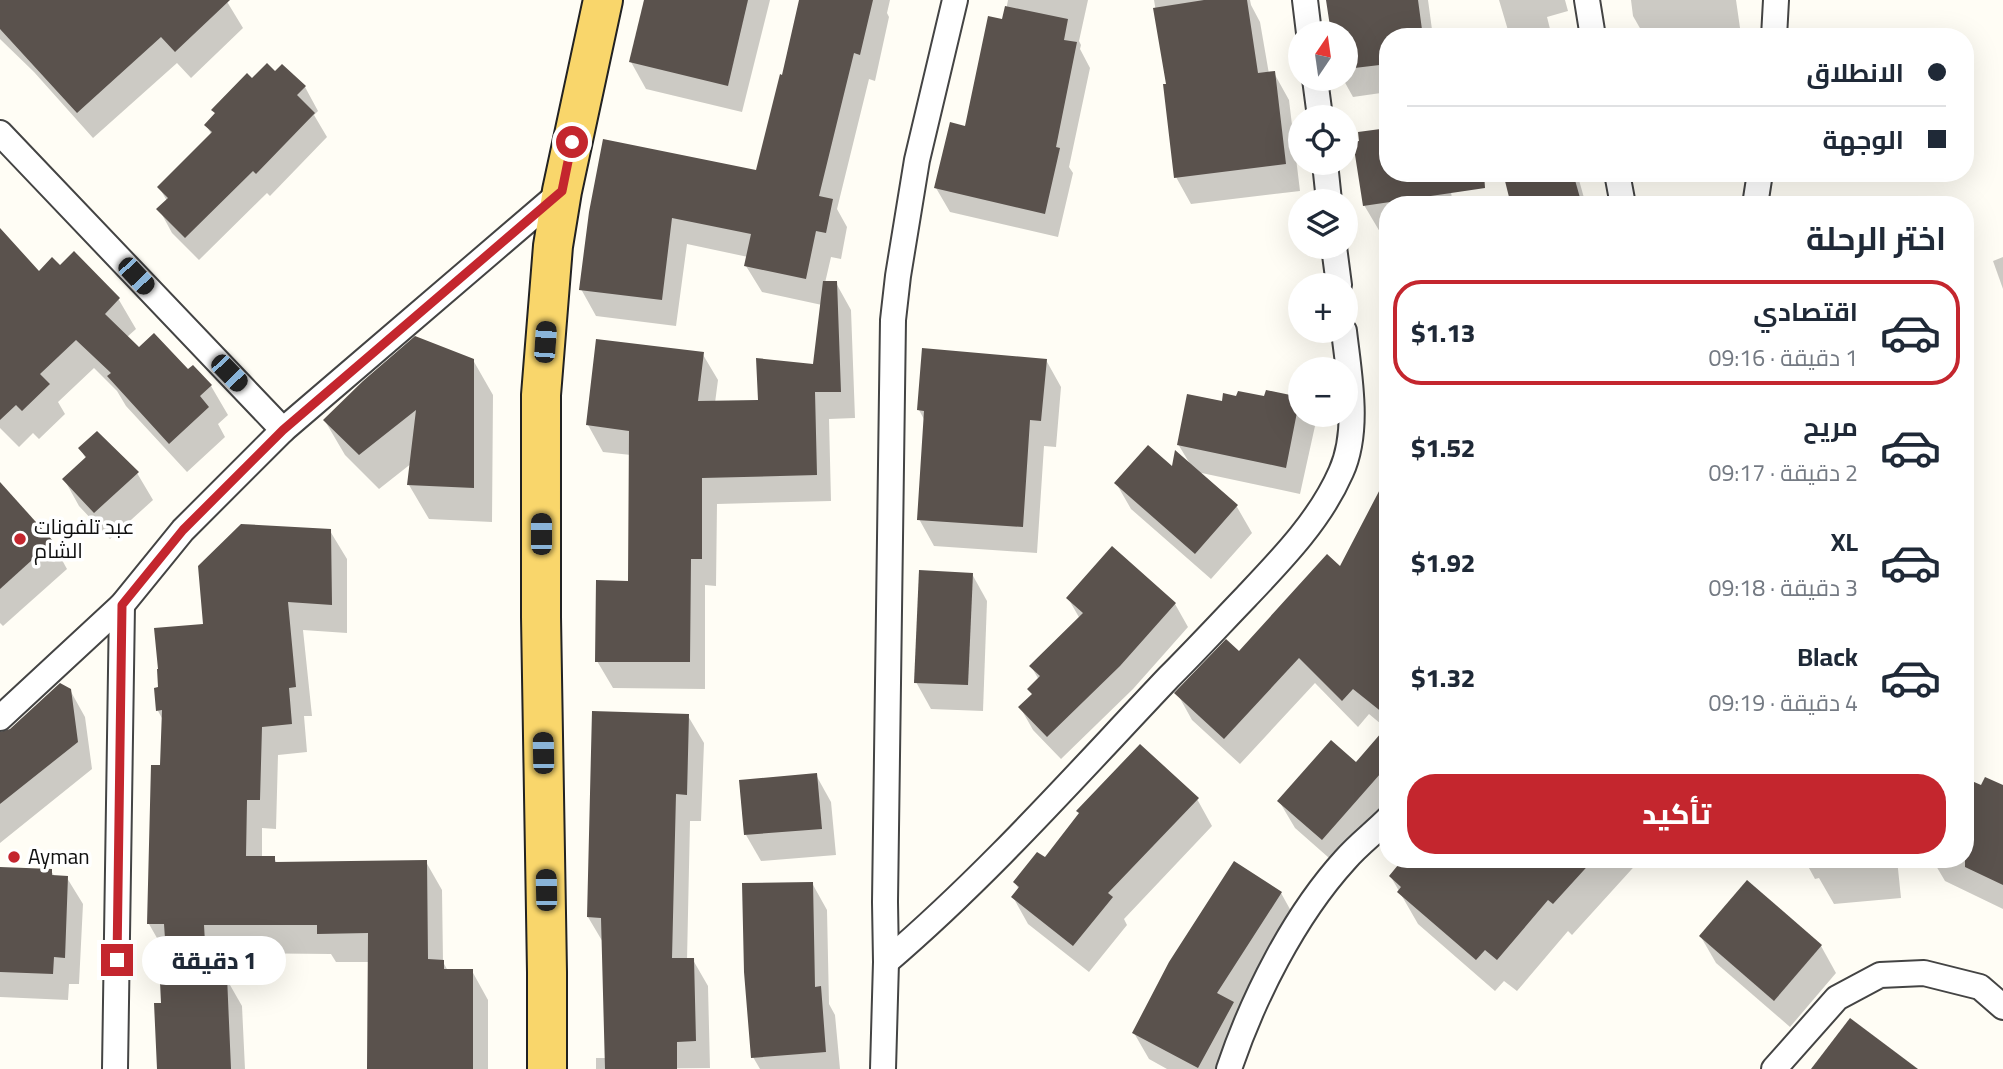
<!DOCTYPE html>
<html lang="ar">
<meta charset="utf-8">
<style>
body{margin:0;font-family:Georgia,Cairo,serif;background:#f2f2f3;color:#1f2937;direction:rtl;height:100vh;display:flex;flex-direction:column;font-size:26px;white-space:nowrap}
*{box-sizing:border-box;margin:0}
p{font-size:23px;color:#747a83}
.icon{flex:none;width:38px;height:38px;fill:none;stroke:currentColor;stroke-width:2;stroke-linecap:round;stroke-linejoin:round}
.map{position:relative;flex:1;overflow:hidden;direction:ltr}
.side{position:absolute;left:1379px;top:196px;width:595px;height:672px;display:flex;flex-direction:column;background:#fff;border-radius:28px;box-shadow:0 7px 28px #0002;direction:rtl}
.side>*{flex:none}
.guide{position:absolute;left:1379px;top:28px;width:595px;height:154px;border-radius:28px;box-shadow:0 7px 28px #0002;direction:rtl;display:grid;align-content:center;height:154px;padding:0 28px;background:#fff}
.needle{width:46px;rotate:13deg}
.tools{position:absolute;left:1288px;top:21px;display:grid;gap:14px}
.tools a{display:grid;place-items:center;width:70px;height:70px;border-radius:50%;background:#fff;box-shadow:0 7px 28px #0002;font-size:35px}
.end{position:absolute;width:32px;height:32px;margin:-16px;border:9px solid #c4262e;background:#fff;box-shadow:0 0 0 4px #fff}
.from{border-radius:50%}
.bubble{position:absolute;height:49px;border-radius:24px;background:#fff;box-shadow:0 7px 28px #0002;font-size:23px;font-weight:800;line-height:49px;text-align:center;direction:rtl}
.car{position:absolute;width:21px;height:42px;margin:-21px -10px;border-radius:9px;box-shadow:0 0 5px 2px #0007;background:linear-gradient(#222 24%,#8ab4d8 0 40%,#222 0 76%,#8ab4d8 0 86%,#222 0)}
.guide b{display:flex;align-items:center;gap:24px;height:66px;font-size:26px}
.guide b+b{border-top:2px solid #e0e1e3}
.guide i{width:18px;height:18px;background:#1f2937}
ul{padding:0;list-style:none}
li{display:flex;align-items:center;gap:21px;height:105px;margin:0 14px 10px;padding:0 14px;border:4px solid transparent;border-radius:28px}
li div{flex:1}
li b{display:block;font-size:26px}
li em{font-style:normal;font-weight:800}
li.active{border-color:#c4262e}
li>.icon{width:63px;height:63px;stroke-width:1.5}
h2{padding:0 28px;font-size:32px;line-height:84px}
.action{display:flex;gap:14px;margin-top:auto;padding:14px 28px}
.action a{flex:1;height:80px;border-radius:28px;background:#c4262e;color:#fff;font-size:28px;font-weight:800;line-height:80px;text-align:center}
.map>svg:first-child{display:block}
.shadow{fill:#0003}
.building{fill:#5a524d}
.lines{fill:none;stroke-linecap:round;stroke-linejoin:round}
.minor-casing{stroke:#444;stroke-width:28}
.primary-casing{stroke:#222;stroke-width:42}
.minor{stroke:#fff;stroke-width:24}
.primary{stroke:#f9d66b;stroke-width:38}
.route{stroke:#c4262e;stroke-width:9}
.poi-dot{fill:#c4262e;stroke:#fff;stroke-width:2.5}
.labels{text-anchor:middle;stroke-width:7;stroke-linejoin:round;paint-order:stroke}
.poi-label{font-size:21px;fill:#111;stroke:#fff;text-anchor:start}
</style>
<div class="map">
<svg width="2003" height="1069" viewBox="0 0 2003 1069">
<rect width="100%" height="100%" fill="#fffdf5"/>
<g class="shadow">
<polygon points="0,0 226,0 243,28 191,78 177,63 93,138 34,72 0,39"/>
<polygon points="646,0 770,0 742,112 646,89 631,62"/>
<polygon points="801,0 890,0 887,13 889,17 875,81 869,79 837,209 847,227 841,259 831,257 825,283 836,283 851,310 855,418 829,419 831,501 717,504 716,586 705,585 705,689 613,688 597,661 630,583 631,455 603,452 588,425 702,353 718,380 715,403 759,402 814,366 822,305 762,292 746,266 748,257 687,244 676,326 596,316 581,289 590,212 757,172 783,77"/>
<polygon points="1008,0 1088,0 1079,41 1081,45 1080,49 1090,68 1069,167 1073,173 1058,237 950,212 936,188 966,128 1004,21"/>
<polygon points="1154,0 1250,0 1251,5 1260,22 1269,74 1274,73 1289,100 1300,191 1191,204 1176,177 1168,85"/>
<polygon points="1328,0 1428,0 1433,37 1388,37 1388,92 1353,97 1343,79 1346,79 1346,33 1332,33"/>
<polygon points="1499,0 1565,0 1568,11 1547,17 1552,37 1510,37"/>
<polygon points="1631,0 1736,0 1740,28 1683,37 1645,37 1633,16"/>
<polygon points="275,74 305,87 318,111 314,115 327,137 270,196 267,193 199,260 172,233 159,209 167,201 159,187 212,135 206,125 216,115 213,110 252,80"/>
<polygon points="1388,173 1448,173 1453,205 1388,205 1388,231 1380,232 1364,205"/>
<polygon points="1505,173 1577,173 1586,205 1513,205"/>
<polygon points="0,231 39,273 60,268 74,254 119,300 136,329 127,337 139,349 188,372 211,386 228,415 218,424 225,437 187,472 126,406 117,391 94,368 58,402 65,414 39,439 33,433 19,447 0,428"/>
<polygon points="2003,257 2003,289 1993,261"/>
<polygon points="473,360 493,395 492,522 429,519 409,485 412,463 379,489 345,455 325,421"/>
<polygon points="1046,360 1061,387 1056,447 1044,446 1037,553 934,546 919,519 925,421 919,410"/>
<polygon points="1266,398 1300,399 1300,415 1309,415 1315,426 1300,494 1197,472 1237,507 1252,533 1211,579 1131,509 1116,483 1190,464 1178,444 1223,403"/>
<polygon points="80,448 137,473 153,500 110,539 79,506 64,479 86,459"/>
<polygon points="1388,478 1388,809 1337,865 1295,828 1279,801 1356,765 1387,729 1369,714 1358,727 1315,683 1240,764 1192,720 1177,693 1239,654 1341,569"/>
<polygon points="8,494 52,542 67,569 3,626 0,623 0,495"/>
<polygon points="330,531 347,559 347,633 303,630 312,716 304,716 307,752 278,755 276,829 262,828 262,858 274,858 277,863 426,862 442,890 443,962 448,971 472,971 488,1000 488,1069 369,1069 370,962 336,962 331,954 220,953 221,978 226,978 242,1006 245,1069 158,1069 163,1004 170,983 168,952 165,952 149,924 162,766 163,720 158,711 160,689 205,625"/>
<polygon points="1112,548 1175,604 1188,627 1133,689 1061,759 1033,730 1020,707 1033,695 1039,680 1031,666 1080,619 1068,598"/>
<polygon points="972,574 987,601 983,711 931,709 916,682"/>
<polygon points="70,690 85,717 92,769 0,843 0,734 4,734"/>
<polygon points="688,716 704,743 701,821 690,821 687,960 693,960 708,986 710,1068 596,1069 596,1058 607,1058 604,944 588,917"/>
<polygon points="816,775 831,802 836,855 761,861 746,835"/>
<polygon points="2003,787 2003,909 1945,881 1932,859 1965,859 1982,788"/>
<polygon points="1197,799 1212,826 1124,919 1127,925 1089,972 1028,924 1013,897 1019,890 1015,882 1045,860"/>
<polygon points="1406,859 1641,859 1572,935 1568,931 1517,991 1504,981 1495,991 1418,924 1391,877"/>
<polygon points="1804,859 1897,859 1901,898 1834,904 1819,878 1815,879"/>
<polygon points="0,868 51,871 55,877 67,878 83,904 79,984 69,984 68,1000 0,997"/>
<polygon points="812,883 827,910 829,1004 835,1015 840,1069 760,1069 753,1057"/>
<polygon points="1281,893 1296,920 1237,1011 1248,1029 1227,1069 1167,1069 1149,1059 1134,1033"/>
<polygon points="1701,937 1821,946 1836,973 1790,1027 1716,963"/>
</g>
<g class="building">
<polygon points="0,0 230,0 175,52 161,37 77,113 0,29"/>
<polygon points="644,0 748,0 728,86 629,62"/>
<polygon points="799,0 873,0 860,55 854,53 819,196 833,199 826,233 816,231 806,279 744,266 751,234 672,218 662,300 579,290 589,212 603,139 756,170 780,74 782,75"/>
<polygon points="1204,0 1247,0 1258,73 1275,71 1286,164 1174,178 1163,84 1166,84 1153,8"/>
<polygon points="1326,0 1418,0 1423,37 1388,37 1388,64 1346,69 1346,33 1331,33"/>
<polygon points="1005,6 1068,19 1064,40 1077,42 1056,147 1060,148 1045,214 934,188 950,122 965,126 988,16 1002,19"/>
<polygon points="267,63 275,71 282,64 306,86 297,95 315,113 256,174 253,171 185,238 156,209 168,198 157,187 212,132 204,125 215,113 211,110 247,73 252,78"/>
<polygon points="1388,128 1388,173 1484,173 1485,188 1363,206 1353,142 1359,141 1358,132"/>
<polygon points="1503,173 1573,173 1582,205 1511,205"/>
<polygon points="0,228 39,271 52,257 60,265 74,251 120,298 105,314 139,347 154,333 188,369 193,365 212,385 200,396 209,407 169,444 107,376 111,373 76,340 40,374 50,384 22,411 16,405 0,420"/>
<polygon points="823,281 837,281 841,392 815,392 817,475 702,478 702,559 691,559 690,662 595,662 596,580 628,581 629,431 586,425 596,339 704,352 698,401 758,400 756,358 813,364"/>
<polygon points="415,336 474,359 474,488 407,485 416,410 359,455 323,420 363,381"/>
<polygon points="922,348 1047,359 1041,421 1030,420 1023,527 917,520 924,411 917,410"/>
<polygon points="1266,390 1300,397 1286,468 1177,445 1187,394 1222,401 1223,393 1236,396 1238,391 1264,396"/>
<polygon points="97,431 139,472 94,513 62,479 86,457 78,448"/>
<polygon points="1148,445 1172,466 1175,450 1238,505 1195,554 1114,483"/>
<polygon points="1388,474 1388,717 1353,689 1342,701 1299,658 1224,739 1174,693 1226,639 1239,651 1327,554 1340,566"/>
<polygon points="0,482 53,541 0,589"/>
<polygon points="241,524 331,529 332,605 288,602 296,687 289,688 292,724 262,727 260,800 247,800 246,856 275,856 275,862 427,860 428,959 444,960 444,969 473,969 473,1069 367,1069 368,933 317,934 317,925 204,925 207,977 227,976 231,1069 157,1069 154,1003 161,1003 160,982 168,982 164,924 147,924 151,765 160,765 162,710 156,711 154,688 158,687 157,669 158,669 154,628 203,624 198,566"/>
<polygon points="1112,546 1176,603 1120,666 1047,737 1018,707 1032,694 1027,689 1040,676 1029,666 1083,613 1066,598"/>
<polygon points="919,570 973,573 968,685 914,683"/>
<polygon points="60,683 71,689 78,742 0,804 0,732 10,729"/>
<polygon points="592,711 689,714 687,795 676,794 672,958 694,958 696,1041 677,1042 677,1069 605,1069 601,918 587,917"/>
<polygon points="1388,725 1388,765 1322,840 1277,801 1331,740 1356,762"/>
<polygon points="1140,744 1199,798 1108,893 1113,897 1073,946 1011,897 1019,887 1013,882 1037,852 1045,857 1079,813 1076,811"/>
<polygon points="817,773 822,829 744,835 739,780"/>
<polygon points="1985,777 2003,785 2003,885 1965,867 1965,778 1981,785"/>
<polygon points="1403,859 1594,859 1553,904 1548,900 1497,960 1485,950 1476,960 1397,892 1401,887 1389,876"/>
<polygon points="1234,861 1282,892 1217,993 1234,1002 1198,1068 1132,1033 1169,962"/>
<polygon points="0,867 52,869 52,875 68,876 65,958 54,957 53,974 0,972"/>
<polygon points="1747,880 1822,945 1774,1001 1699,936"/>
<polygon points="813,882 815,987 821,986 826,1052 751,1058 744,972 742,883"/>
<polygon points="1850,1018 1918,1069 1811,1069"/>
</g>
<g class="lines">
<g class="minor-casing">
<g id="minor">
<polyline points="1305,0 1309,33"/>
<polyline points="1587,0 1593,37"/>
<polyline points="1774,37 1776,0"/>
<polyline points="1315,79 1320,117"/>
<polyline points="0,133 283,430"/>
<polyline points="1325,163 1329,201"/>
<polyline points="1617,173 1623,205"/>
<polyline points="1755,205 1760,173"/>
<polyline points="1334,247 1339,285"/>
<polyline points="0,718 122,605 183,530 283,430 562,191"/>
<path d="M886,962c102,-87 191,-188 283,-285 26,-26 51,-53 77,-80 36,-38 74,-77 95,-125 19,-42 8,-97 3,-141"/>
<polyline points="115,1069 122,605"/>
<polyline points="883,1069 886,962 885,902 893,320 898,276 917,160 955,0"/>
<path d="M1229,1069c24,-71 65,-153 116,-209 13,-15 29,-27 43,-41"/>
<polyline points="1774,1069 1837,998 1880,975 1924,973 1980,987 2003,1007"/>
</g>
</g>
<g class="primary-casing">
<polyline id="primary" points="547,1069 547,972 541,617 541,395 553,246 562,191 603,0"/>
</g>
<use href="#minor" class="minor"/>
<use href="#primary" class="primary"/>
</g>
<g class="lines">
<polyline class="route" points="117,960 122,605 183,530 283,430 562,191 572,142"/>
</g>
<g class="poi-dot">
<circle cx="20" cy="539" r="7"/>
<circle cx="14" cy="857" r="7"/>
</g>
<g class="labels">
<g class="poi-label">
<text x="34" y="534">عبد تلفونات<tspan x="34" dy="24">الشام</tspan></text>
<text x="28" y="864">Ayman</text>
</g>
</g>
</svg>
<div class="tools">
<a><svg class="needle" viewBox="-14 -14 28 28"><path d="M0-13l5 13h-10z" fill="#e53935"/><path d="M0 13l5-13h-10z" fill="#747a83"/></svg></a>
<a><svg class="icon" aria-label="locate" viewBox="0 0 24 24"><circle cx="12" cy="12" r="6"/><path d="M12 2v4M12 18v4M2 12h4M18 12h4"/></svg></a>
<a><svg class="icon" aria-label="layers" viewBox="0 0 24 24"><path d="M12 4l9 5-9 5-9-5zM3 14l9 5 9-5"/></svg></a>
<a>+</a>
<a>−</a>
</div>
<i class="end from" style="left:572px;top:142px"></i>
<i class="end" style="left:117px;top:960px"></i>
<div class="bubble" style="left:142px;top:936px;width:144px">1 دقيقة</div>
<i class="car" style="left:136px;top:276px;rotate:137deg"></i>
<i class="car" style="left:545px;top:342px;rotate:4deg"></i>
<i class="car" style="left:229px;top:373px;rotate:136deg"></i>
<i class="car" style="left:541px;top:534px;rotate:0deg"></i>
<i class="car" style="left:543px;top:753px;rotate:359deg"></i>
<i class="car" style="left:546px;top:890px;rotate:359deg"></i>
<div class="guide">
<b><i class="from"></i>الانطلاق</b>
<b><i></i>الوجهة</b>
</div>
<section class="side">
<h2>اختر الرحلة</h2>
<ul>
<li class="active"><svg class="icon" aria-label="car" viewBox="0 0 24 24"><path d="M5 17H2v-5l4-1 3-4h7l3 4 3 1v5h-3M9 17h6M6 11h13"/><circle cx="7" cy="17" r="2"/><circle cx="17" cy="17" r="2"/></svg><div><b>اقتصادي</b><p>1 دقيقة · 09:16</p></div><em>$1.13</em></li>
<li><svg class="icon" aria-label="car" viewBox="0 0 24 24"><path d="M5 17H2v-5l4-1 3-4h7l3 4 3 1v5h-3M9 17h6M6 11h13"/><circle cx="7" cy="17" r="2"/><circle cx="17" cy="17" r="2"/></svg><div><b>مريح</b><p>2 دقيقة · 09:17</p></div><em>$1.52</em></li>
<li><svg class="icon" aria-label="car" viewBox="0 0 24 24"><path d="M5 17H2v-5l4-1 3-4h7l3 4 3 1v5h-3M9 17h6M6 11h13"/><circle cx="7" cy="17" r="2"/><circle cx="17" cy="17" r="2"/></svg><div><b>XL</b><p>3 دقيقة · 09:18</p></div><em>$1.92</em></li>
<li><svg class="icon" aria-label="car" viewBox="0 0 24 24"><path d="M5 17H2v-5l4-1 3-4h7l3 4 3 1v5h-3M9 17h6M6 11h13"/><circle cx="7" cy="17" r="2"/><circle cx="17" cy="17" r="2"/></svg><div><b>Black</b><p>4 دقيقة · 09:19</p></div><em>$1.32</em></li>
</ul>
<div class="action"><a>تأكيد</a></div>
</section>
</div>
